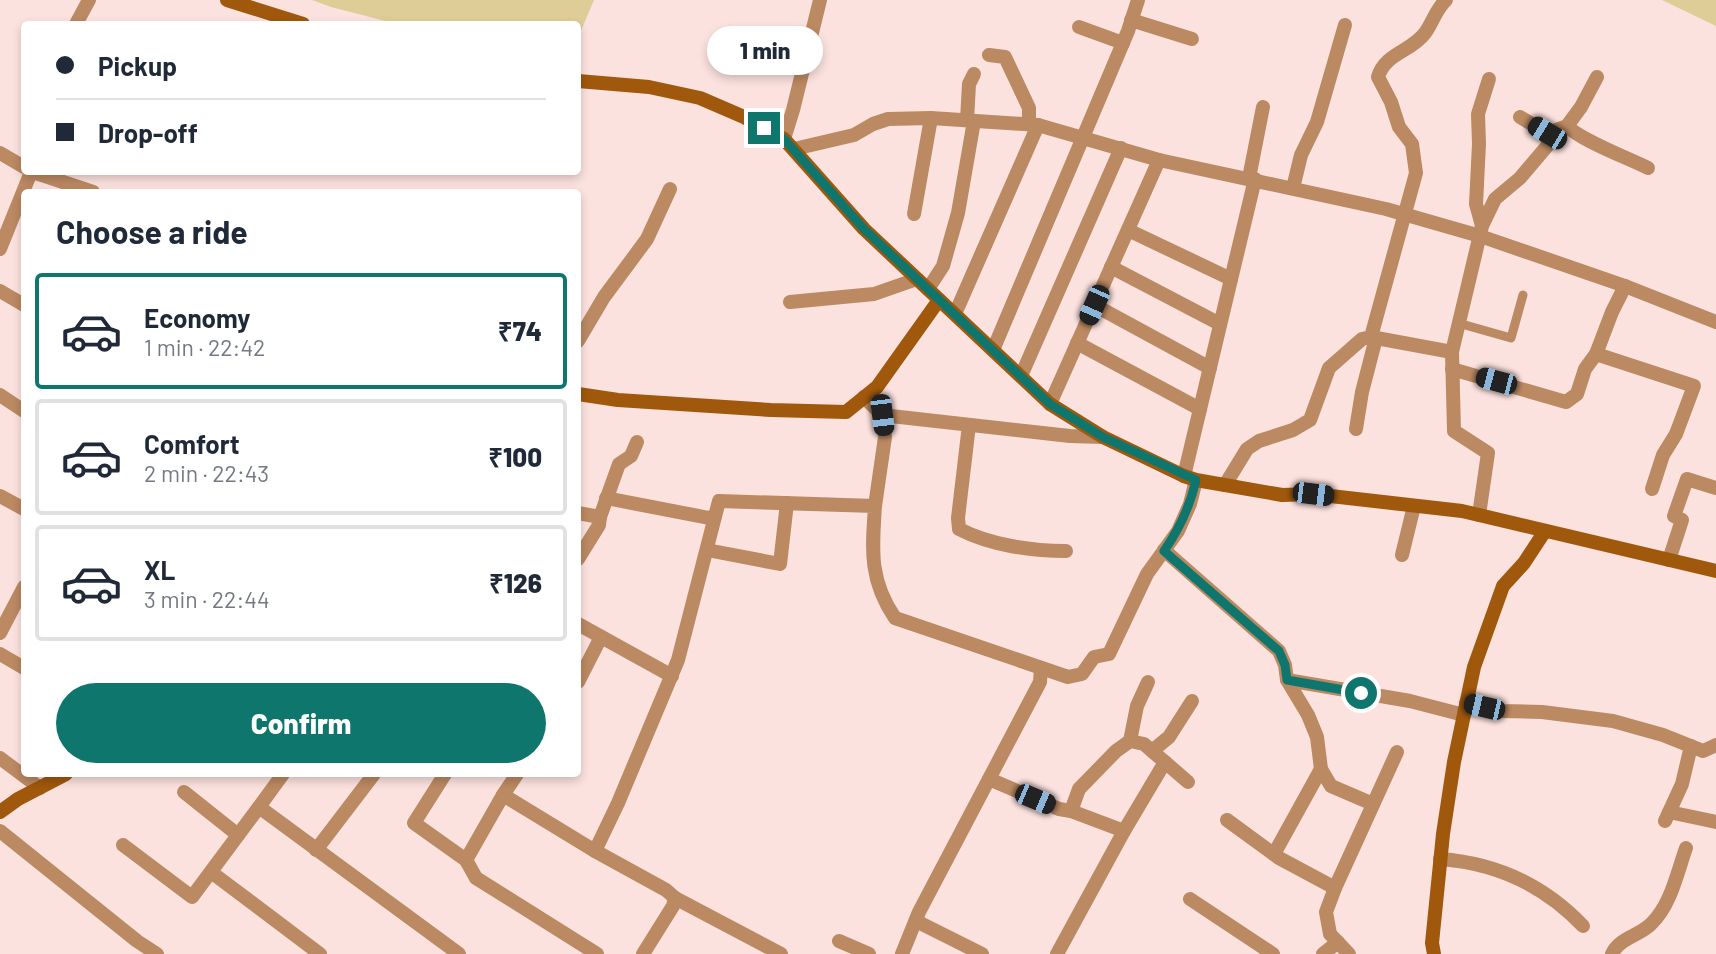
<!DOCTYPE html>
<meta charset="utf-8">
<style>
body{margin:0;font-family:Barlow,sans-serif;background:#f2f2f3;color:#1f2937;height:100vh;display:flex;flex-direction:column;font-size:26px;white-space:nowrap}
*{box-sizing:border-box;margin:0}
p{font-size:23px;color:#747a83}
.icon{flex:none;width:38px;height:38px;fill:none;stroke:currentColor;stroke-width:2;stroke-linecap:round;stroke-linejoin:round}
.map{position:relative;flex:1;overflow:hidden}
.details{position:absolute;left:21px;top:189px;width:560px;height:588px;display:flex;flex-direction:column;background:#fff;border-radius:7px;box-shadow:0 4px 10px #0003}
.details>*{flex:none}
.top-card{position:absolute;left:21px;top:21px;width:560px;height:154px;border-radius:7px;box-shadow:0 4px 10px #0003;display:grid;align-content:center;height:154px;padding:0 35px;background:#fff}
.end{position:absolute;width:32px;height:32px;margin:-16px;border:9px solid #0f766e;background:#fff;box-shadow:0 0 0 4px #fff}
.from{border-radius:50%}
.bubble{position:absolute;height:49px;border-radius:24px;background:#fff;box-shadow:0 4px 10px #0003;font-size:23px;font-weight:800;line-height:49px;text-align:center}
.car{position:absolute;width:21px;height:42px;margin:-21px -10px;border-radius:9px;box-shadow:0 0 5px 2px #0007;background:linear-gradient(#222 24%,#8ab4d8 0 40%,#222 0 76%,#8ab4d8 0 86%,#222 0)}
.top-card b{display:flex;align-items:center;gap:24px;height:66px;font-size:26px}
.top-card b+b{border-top:2px solid #e0e1e3}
.top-card i{width:18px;height:18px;background:#1f2937}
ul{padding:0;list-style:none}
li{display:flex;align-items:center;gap:21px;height:116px;margin:0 14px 10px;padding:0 21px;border:4px solid #e0e1e3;border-radius:7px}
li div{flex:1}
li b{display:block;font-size:26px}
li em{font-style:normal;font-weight:800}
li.current{border-color:#0f766e}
li>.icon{width:63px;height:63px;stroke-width:1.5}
h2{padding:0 35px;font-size:32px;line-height:84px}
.primary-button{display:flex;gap:14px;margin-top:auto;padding:14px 35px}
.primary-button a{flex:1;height:80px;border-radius:42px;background:#0f766e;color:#fff;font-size:28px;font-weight:800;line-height:80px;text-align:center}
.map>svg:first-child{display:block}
.green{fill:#dfcd97}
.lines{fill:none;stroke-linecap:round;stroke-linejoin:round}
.lane{stroke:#bb8962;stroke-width:9}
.street{stroke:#bb8962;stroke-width:14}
.secondary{stroke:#a0580c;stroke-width:14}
.route{stroke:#0f766e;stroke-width:9}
</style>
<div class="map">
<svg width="1716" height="954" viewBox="0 0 1716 954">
<rect width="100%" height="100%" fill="#fce2df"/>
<g class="green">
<polygon points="312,0 594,0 578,38 578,24 397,24 331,7"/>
<polygon points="1662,0 1716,0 1716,26"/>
</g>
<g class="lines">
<polyline class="lane" points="1458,323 1511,338 1523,295"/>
<g class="street">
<polyline points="1131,20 1192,39"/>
<polyline points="76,24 89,0"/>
<polyline points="1079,27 1123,43"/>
<polyline points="989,55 1005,57 1029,108 1029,124"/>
<polyline points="967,120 969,84 974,74"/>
<path d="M1567,126c13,14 61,32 81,42"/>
<polyline points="1547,133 1567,126 1581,107 1597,77"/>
<polyline points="784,139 793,110 820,0"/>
<polyline points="794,149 854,135 873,124 888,119 931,118 1038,125 1159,160 1386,209 1480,236 1625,286 1716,322"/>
<polyline points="0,153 24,167"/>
<polyline points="33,172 93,192"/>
<polyline points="1249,178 1263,107"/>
<polyline points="1293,188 1301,155 1317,122 1345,25"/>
<polyline points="914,214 931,118"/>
<polyline points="1482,226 1476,204 1479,144 1478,114 1489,79"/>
<polyline points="1128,230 1231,279"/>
<polyline points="0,249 31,172"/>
<polyline points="1111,267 1220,324"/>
<polyline points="928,289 943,266 958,213 974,121"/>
<polyline points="0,291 24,305"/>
<polyline points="790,302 874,294 917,279"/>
<polyline points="1094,305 1210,368"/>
<polyline points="955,314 1038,125"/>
<polyline points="1371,337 1452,352"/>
<polyline points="578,341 604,297 647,239 670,189"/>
<polyline points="1077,343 1200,409"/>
<polyline points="993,350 1128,31 1138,0"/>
<polyline points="1596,354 1694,386 1676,434 1663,455 1652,489"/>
<polyline points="1452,369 1566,402 1577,394 1585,369 1596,354 1612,312 1625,286"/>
<polyline points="1021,376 1121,148"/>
<polyline points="0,395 24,411"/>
<polyline points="864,397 882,415 885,437 875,506"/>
<polyline points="1050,404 1159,160"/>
<polyline points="882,415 1070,436 1103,437"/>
<path d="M969,425l-11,93 1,11c31,16 72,22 107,22"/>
<polyline points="1356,429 1362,392 1376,338"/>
<polyline points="1184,476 1255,179"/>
<path d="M1225,485l22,-36 12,-8 34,-11 17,-10 19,-52 33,-29 9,-2 45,-164 -4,-29 -13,-17 -8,-25 -13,-25c7,-24 33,-25 47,-44 8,-11 11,-24 21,-33"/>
<polyline points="0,496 24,509"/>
<polyline points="606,498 709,518 715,516"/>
<polyline points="578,513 600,517 599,525 578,559"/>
<polyline points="1479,515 1488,453 1454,431 1452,352 1482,226 1495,199 1520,178 1548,145 1547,133 1520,117"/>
<polyline points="600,517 619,464 631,456 637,442"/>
<polyline points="707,550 780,564 787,503"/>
<polyline points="1164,550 1279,651 1285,665 1287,680 1308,715 1317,737 1321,769 1331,786 1373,804"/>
<polyline points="1402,555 1414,506"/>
<polyline points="1669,560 1682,520 1674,516 1687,479 1716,488"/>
<polyline points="578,624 672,676"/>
<polyline points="0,633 24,587"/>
<polyline points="0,654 24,668"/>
<polyline points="1287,680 1410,701 1464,715"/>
<polyline points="578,682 601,637"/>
<polyline points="1466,703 1502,711 1542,712 1613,721 1663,735 1703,751 1716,745"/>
<polyline points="1130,741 1137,706 1148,682"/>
<polyline points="1152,751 1169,737 1192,701"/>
<polyline points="0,758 40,788"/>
<polyline points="445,774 414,823 466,860 476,878 597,954"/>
<polyline points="989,779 1059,809 1071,811 1124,831 1057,954"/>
<polyline points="184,792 238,835"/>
<polyline points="503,795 517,774"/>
<polyline points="259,807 283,774"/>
<polyline points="1071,811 1079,789 1116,751 1130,741 1144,744 1188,782"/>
<polyline points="1669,812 1716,822"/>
<polyline points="1227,820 1279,858 1335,888"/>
<polyline points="1665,821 1682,784 1691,746"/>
<polyline points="0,831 137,941 157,954"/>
<polyline points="1124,831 1165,762"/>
<polyline points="123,845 192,897 259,807 459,954"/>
<polyline points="316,850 374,774"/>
<polyline points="1274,854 1321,769"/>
<path d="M1440,859c56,4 105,27 143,67"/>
<polyline points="466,860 503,795 595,851"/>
<polyline points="211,872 320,954"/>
<polyline points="675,898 781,954"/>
<polyline points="1190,899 1273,954"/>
<polyline points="916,921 982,954"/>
<polyline points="839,941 869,954"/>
<path d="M643,954l30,-48 2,-8 -9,-8 -71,-39 23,-48 60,-143 41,-159 156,5c-3,44 -6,74 20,112l173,59 14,-3 12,-17 15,-3 38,-80 31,-43 12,-27 6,-24"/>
<polyline points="902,954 919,912 1040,682 1041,668"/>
<polyline points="1323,954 1338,942"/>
<polyline points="1349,954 1330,934 1326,912 1335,888 1397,752"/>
<path d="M1612,954c7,-16 27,-18 39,-30 20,-19 26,-51 35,-76"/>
</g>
<g class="secondary">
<polyline points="227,0 303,24"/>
<polyline points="578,81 649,87 700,98 744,117 784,139 864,229 1050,404 1103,437 1184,476 1196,480 1282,495 1313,494 1462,511 1716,571"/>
<polyline points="578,394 618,400 771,410 846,412 877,387 939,300"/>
<polyline points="0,812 18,799 66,774"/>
<polyline points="1434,954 1432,943 1443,834 1454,762 1474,667 1503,586 1524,563 1545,531"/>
</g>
</g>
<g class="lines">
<path class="route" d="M764,128l20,11 80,90 186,175 53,33 93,43c-6,27 -16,48 -32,71l115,100 6,14 2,15 74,13"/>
</g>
</svg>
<i class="end from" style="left:1361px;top:693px"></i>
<i class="end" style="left:764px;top:128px"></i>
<div class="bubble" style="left:707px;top:26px;width:116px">1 min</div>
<i class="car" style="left:1547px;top:133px;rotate:301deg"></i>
<i class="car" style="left:1094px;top:305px;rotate:204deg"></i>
<i class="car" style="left:1496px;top:381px;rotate:285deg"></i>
<i class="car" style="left:882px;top:415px;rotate:173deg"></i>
<i class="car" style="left:1313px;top:494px;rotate:97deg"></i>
<i class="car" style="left:1484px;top:707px;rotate:283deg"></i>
<i class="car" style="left:1035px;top:799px;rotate:113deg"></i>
<div class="top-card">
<b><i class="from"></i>Pickup</b>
<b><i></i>Drop-off</b>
</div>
<section class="details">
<h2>Choose a ride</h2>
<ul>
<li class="current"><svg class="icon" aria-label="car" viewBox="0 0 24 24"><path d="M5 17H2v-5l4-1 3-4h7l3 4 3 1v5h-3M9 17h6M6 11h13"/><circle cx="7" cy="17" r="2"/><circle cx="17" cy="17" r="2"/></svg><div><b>Economy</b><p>1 min · 22:42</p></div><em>₹74</em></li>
<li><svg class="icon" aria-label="car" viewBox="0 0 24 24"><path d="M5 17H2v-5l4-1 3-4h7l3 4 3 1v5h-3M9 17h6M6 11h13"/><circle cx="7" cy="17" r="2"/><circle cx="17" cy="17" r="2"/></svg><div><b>Comfort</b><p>2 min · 22:43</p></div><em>₹100</em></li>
<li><svg class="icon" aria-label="car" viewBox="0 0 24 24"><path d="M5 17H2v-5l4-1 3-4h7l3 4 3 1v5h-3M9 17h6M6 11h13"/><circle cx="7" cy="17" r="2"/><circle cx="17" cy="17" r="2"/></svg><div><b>XL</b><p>3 min · 22:44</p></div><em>₹126</em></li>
</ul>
<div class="primary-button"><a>Confirm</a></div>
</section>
</div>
